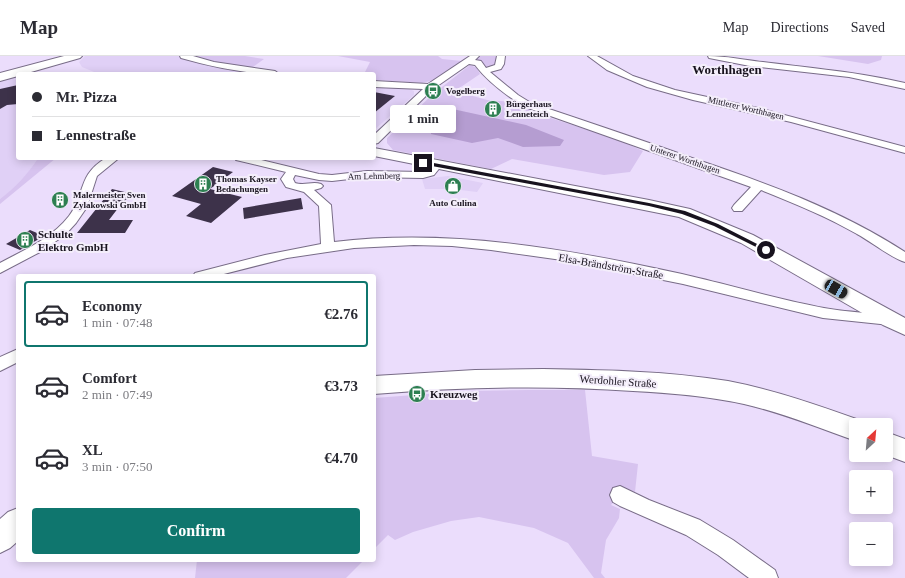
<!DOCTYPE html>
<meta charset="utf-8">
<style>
body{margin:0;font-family:"Times New Roman",serif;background:#f7f7f7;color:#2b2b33;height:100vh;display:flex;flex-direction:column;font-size:15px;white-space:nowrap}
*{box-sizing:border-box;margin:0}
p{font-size:13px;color:#7c7c81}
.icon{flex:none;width:22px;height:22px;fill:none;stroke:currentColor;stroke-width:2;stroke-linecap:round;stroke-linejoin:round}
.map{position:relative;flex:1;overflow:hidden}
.details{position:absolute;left:16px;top:218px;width:360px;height:288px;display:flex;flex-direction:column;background:#fff;border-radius:4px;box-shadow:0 2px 10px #0003}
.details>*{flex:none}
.guide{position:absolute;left:16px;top:16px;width:360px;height:88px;border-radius:4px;box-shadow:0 2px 10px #0003;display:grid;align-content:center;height:88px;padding:0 16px;background:#fff}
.needle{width:26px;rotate:26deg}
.buttons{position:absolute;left:849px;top:362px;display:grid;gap:8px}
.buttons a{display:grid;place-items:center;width:44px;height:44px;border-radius:4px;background:#fff;box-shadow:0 2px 10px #0003;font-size:20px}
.end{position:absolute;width:18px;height:18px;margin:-9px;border:5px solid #18131e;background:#fff;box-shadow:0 0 0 2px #fff}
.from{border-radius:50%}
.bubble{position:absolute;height:28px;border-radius:4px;background:#fff;box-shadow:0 2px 10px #0003;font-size:13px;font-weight:800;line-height:28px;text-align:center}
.car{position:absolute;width:12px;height:24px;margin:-12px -6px;border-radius:5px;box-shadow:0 0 3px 1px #0007;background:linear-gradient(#222 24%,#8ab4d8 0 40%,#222 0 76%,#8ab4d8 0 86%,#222 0)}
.guide b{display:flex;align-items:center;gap:14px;height:38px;font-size:15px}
.guide b+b{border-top:1px solid #e1e1e2}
.guide i{width:10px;height:10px;background:#2b2b33}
ul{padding:7px 0 0;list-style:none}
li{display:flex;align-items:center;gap:12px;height:66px;margin:0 8px 6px;padding:0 8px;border:2px solid transparent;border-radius:4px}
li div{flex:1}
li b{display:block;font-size:15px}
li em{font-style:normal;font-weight:800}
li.active{border-color:#0f766e}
li>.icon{width:36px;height:36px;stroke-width:1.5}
.action{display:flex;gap:8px;margin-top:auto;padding:8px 16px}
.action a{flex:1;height:46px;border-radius:4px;background:#0f766e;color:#fff;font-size:16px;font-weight:800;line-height:46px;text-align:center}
header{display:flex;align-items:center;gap:24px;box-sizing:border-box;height:56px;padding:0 20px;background:#fff;border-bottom:1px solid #e1e1e2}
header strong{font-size:19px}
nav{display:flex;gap:22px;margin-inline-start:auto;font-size:14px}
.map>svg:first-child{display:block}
.built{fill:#e0d0f6}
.green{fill:#d7c3ef}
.water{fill:#b59dd1}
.building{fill:#3d324a}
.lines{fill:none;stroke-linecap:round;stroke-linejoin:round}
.street-casing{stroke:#786c87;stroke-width:2}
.secondary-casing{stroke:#786c87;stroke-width:2}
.street{fill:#fff;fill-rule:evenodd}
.secondary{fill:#fff;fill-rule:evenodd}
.route{fill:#18131e}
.labels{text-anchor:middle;stroke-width:4;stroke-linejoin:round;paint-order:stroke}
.far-poi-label{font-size:9px;font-weight:bold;fill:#18131e;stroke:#f4eefb;text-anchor:start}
.far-street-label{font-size:9px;fill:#18131e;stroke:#f4eefb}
.poi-label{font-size:11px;font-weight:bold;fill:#18131e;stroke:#f4eefb;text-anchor:start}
.street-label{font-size:11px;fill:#18131e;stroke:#f4eefb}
.far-district-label{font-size:13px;font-weight:bold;fill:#18131e;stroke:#f4eefb}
</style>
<header>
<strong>Map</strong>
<nav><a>Map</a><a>Directions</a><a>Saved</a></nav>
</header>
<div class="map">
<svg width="905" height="522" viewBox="0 0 905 522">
<rect width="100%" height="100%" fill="#ebddfc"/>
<g class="built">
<polygon points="85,0 178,0 198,7 259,18 99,18 82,11 79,6"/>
<polygon points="18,20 18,102 38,102 28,117 15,132 0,143 0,25"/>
<polygon points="374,31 407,32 414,35 414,39 374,74"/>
<polygon points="448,120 483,127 477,136 453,133 425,133 422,123"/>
</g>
<g class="green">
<polygon points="190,0 245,0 264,3 250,13 215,7"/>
<polygon points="338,0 438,0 442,3 462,5 434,24 422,27 374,24 374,18 364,18 370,6"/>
<polygon points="477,0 497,0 497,8 491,11 486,11 484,8 475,4"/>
<polygon points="818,0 882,0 881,4 868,8"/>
<polygon points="470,9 477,12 480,18 455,35 487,44 512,46 532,56 619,84 643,95 630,116 604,119 512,103 491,113 393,94 387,87 387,82 433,38"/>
<path d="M38,102h18l-56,46v-5c16,-12 27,-24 38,-41z"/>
<polygon points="530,334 585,334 592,400 638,408 635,436 625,433 611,449 620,453 619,462 606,484 601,517 605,522 594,522 568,487 534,472 479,461 451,465 413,476 395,484 388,479 374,493 374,342 468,335"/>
<polygon points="197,504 364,504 346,522 195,522"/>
</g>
<polygon class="water" points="448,52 526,69 564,84 560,90 523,91 498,82 472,87 431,78 430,63 441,54"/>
<g class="building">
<polygon points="18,29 18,48 7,49 0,53 0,33"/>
<polygon points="374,36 395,40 374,57"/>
<polygon points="213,111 233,116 210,133 242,141 211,167 186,160 201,148 172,140"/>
<polygon points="112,133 133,138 122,147 109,164 133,164 125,177 77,177"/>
<polygon points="301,142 303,153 244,163 243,152"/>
<polygon points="30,174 44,180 20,194 6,188"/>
</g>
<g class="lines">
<g class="street-casing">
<g id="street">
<path d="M180,0h13l21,6 61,9 4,3c-33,0 -66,-7 -98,-16z"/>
<path d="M470,0h9l-4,4 6,1 5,7 9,-3 2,-9h8l-1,8 -3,5 -11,3 28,23 13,8c54,18 108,36 161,55 74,25 147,51 213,94v10c-12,-3 -35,-21 -48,-28 -31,-18 -64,-31 -96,-44l-19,21h-8l-2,-3 2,-3 17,-18 -226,-80c-18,-11 -37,-25 -50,-42l-6,-1 -36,25 -55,54 -4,1v-9l49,-46 -49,-2v-6l54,3z"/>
<polygon points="588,0 597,0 633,20 675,34 758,52 890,87 905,91 905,97 791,66 693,44 647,31 607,14"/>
<path d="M708,0c18,0 36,4 55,6 48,6 95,10 142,21v6l-56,-12 -99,-11 -41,-8z"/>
<path d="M106,102h13l-22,18 -10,31 -11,16 -11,12 -25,17 -40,21v-10c24,-13 51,-24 69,-47 17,-22 8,-41 37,-58z"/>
<path d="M235,102h18l66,16 13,1 35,-4 56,1 3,-1 7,-8h8l1,2 -8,10 -11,3 -56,-1 -35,4 -13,-1 -24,-5 -2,4 2,4c10,3 17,-2 26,1l2,2 -2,2 -7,2 17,15 3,37c117,-14 234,7 348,32 48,11 94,25 142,34 22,4 44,5 66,7l5,1 3,4 -3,4 -5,1 -67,-7 -140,-34 -114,-23 -78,-11 -39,-4 -38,-1 -60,3 -67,10 -71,18h-23l2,-3 70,-18 56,-11 -2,-38 -15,-14 -18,-5 -5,-8 5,-7 -50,-12z"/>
<polygon points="18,293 18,306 0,315 0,301"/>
<polygon points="620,430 649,444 700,464 733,484 775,514 778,522 749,522 718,499 686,479 620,450 613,446 610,439 613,432"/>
</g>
</g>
<g class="secondary-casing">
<g id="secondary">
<polygon points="64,0 82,0 80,2 24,18 18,18 18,20 0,25 0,17"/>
<polygon points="374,92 649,144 690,153 753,179 905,262 905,279 883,269 741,187 679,161 374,100"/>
<path d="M543,313c61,1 124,2 185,12 47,9 92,25 137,41l1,3h-10v16c-37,-13 -73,-28 -112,-37 -36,-8 -73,-11 -111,-13 -86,-6 -173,-4 -259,3v-18l101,-6z"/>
<polygon points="886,376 905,383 905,406 886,399"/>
<polygon points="18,452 18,485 10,492 0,497 0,463 8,456"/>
</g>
</g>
<use href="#street" class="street"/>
<use href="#secondary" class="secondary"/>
</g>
<polygon class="route" points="423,105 649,147 685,155 718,168 769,194 764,195 714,170 682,158 649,150 421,108"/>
<defs>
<g id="bus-disc" transform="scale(0.9)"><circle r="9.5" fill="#2d7f51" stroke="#f4eefb"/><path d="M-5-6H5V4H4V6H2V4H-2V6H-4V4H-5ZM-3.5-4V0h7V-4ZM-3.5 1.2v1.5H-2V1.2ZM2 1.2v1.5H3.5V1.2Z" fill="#fff"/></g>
<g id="building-disc" transform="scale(0.9)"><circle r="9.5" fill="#2d7f51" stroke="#f4eefb"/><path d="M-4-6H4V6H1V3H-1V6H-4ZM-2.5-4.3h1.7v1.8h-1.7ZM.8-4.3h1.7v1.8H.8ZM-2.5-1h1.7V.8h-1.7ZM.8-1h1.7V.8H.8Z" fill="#fff"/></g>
<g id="shop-disc" transform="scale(0.9)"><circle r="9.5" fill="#2d7f51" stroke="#f4eefb"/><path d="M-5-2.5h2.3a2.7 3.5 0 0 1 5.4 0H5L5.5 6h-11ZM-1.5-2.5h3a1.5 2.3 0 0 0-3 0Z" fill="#fff"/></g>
</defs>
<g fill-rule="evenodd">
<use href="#bus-disc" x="433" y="35"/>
<use href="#building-disc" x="493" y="53"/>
<use href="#building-disc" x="203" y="128"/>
<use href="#shop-disc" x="453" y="130"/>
<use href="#building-disc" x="60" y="144"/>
<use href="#building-disc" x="25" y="184"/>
<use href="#bus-disc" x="417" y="338"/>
</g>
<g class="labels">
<g class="far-poi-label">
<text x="446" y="38">Vogelberg</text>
<text x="506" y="51">Bürgerhaus<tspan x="506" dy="10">Lenneteich</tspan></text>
<text x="216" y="126">Thomas Kayser<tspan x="216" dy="10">Bedachungen</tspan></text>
<text x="73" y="142">Malermeister Sven<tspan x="73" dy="10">Zylakowski GmbH</tspan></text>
<text x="453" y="150" text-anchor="middle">Auto Culina</text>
</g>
<g class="far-street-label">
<text transform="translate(746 52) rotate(13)" y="3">Mittlerer Worthhagen</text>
<text transform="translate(685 103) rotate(19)" y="3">Unterer Worthhagen</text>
<text transform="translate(374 120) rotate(-1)" y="3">Am Lehmberg</text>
</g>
<g class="poi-label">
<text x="38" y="182">Schulte<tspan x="38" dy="13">Elektro GmbH</tspan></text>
<text x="430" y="342">Kreuzweg</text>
</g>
<g class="street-label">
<text transform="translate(611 210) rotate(10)" y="4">Elsa-Brändström-Straße</text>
<text transform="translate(618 325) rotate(4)" y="4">Werdohler Straße</text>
</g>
<g class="far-district-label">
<text x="727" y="18">Worthhagen</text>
</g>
</g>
</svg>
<div class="buttons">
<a><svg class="needle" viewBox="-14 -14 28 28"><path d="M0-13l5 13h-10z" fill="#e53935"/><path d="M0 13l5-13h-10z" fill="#7c7c81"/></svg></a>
<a>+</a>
<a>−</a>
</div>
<i class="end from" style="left:766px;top:194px"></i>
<i class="end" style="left:423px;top:107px"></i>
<div class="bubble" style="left:390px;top:49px;width:66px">1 min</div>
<i class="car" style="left:836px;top:233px;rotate:120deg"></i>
<div class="guide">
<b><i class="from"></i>Mr. Pizza</b>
<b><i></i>Lennestraße</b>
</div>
<section class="details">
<ul>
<li class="active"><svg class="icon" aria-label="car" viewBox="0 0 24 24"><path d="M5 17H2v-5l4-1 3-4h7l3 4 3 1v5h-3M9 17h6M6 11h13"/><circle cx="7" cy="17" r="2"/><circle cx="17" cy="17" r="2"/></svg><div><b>Economy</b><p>1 min · 07:48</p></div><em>€2.76</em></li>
<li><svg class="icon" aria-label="car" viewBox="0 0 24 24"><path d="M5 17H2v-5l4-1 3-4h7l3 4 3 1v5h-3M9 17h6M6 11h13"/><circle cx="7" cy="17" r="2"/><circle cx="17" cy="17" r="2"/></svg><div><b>Comfort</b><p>2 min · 07:49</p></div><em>€3.73</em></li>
<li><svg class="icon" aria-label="car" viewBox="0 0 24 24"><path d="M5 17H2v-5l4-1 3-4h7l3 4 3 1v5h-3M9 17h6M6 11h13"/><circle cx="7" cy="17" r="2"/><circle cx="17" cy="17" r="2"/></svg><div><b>XL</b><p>3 min · 07:50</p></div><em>€4.70</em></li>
</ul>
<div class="action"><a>Confirm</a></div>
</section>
</div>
